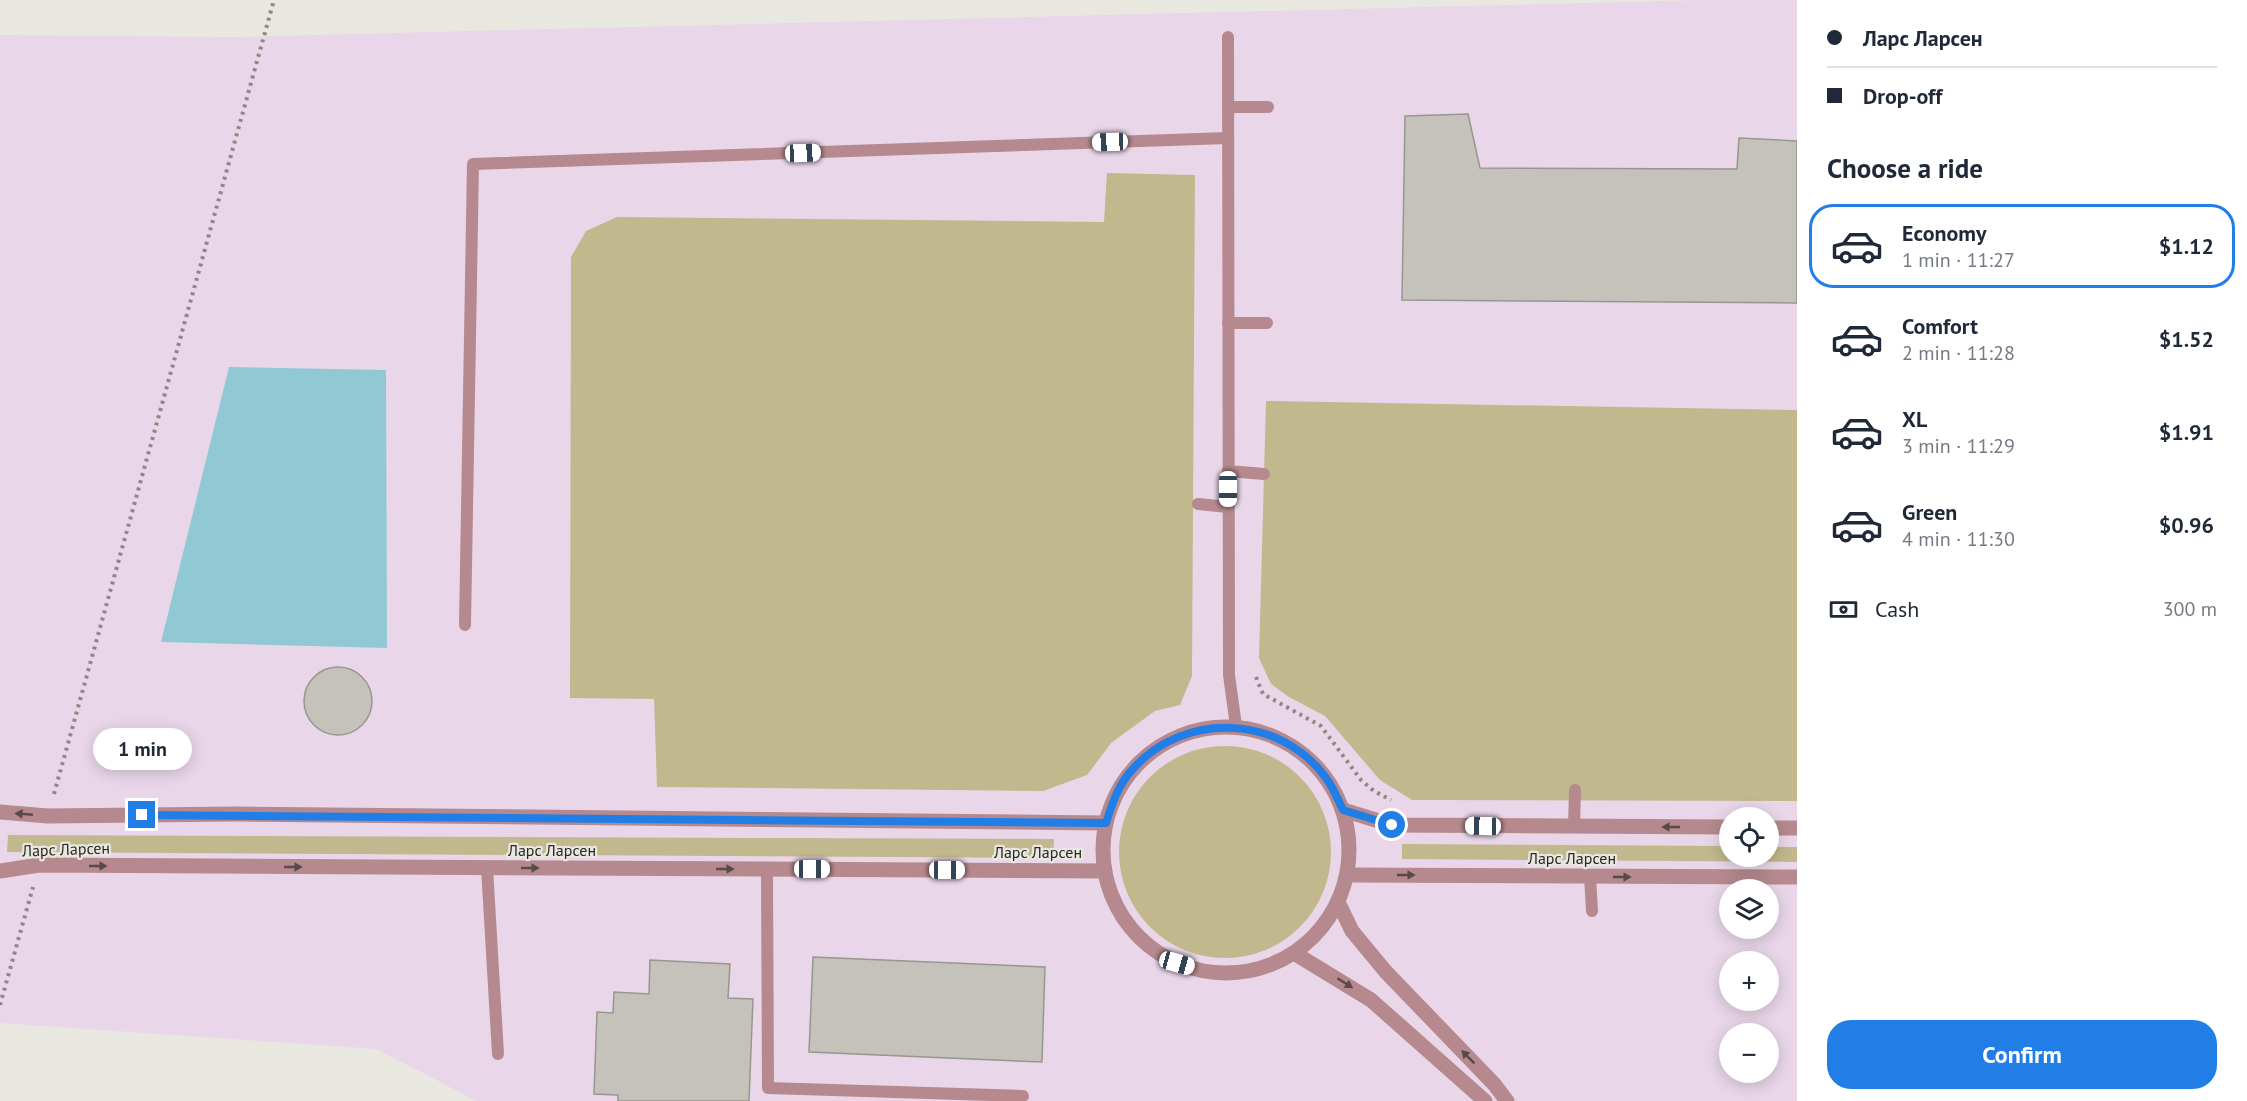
<!DOCTYPE html>
<meta charset="utf-8">
<style>
body{margin:0;font-family:"PT Sans",sans-serif;background:#f2f2f3;color:#1f2937;height:100vh;display:flex;flex-direction:column;font-size:22px;white-space:nowrap}
*{box-sizing:border-box;margin:0}
p{font-size:20px;color:#747a83}
.icon{flex:none;width:33px;height:33px;fill:none;stroke:currentColor;stroke-width:2;stroke-linecap:round;stroke-linejoin:round}
.map{position:relative;flex:1;overflow:hidden}
.panel{display:flex;flex-direction:column;background:#fff;width:450px}
.panel>*{flex:none}
.banner{display:grid;align-content:center;height:132px;padding:0 30px;background:#fff}
.fabs{position:absolute;left:1719px;top:807px;display:grid;gap:12px}
.fabs a{display:grid;place-items:center;width:60px;height:60px;border-radius:50%;background:#fff;box-shadow:0 3px 15px #0003;font-size:30px}
.end{position:absolute;width:27px;height:27px;margin:-14px;border:8px solid #217ee7;background:#fff;box-shadow:0 0 0 3px #fff}
.from{border-radius:50%}
.bubble{position:absolute;height:42px;border-radius:21px;background:#fff;box-shadow:0 3px 15px #0003;font-size:20px;font-weight:700;line-height:42px;text-align:center}
.car{position:absolute;width:18px;height:36px;margin:-18px -9px;border-radius:8px;box-shadow:0 0 4px 2px #0007;background:linear-gradient(#fff 24%,#345 0 40%,#fff 0 76%,#345 0 86%,#fff 0)}
.banner b{display:flex;align-items:center;gap:21px;height:57px;font-size:22px}
.banner b+b{border-top:2px solid #e0e1e3}
.banner i{width:15px;height:15px;background:#1f2937}
ul{padding:0;list-style:none}
li{display:flex;align-items:center;gap:18px;height:84px;margin:0 12px 9px;padding:0 18px;border:3px solid transparent;border-radius:24px}
li div{flex:1}
li b{display:block;font-size:22px}
li em{font-style:normal;font-weight:700}
li.on{border-color:#217ee7}
li>.icon{width:54px;height:54px;stroke-width:1.5}
h2{padding:0 30px;font-size:27px;line-height:72px}
.pay{display:flex;align-items:center;gap:15px;height:66px;padding:0 30px;font-size:22px}
.pay p{margin-inline-start:auto}
.action{display:flex;gap:12px;margin-top:auto;padding:12px 30px}
.action a{flex:1;height:69px;border-radius:24px;background:#217ee7;color:#fff;font-size:24px;font-weight:700;line-height:69px;text-align:center}
main{display:flex;flex:1;min-height:0}
.map>svg:first-child{display:block}
.industrial{fill:#e9d7e9;fill-rule:evenodd}
.green{fill:#c1b88d}
.water{fill:#90c9d4}
.building{fill:#c4c2bb;stroke:#97968f;stroke-width:1.5}
.lines{fill:none;stroke-linecap:round;stroke-linejoin:round}
.path{stroke:#8a8983;stroke-width:4;stroke-dasharray:3 4.5;stroke-linecap:butt}
.lane{stroke:#b5898d;stroke-width:12}
.street{stroke:#b5898d;stroke-width:15}
.oneway{fill:#594949}
.route{stroke:#217ee7;stroke-width:8}
.labels{text-anchor:middle;stroke-width:4.5;stroke-linejoin:round;paint-order:stroke}
.street-label{font-size:16px;fill:#282724;stroke:#e9e8e0}
</style>
<main>
<div class="map">
<svg width="1797" height="1101" viewBox="0 0 1797 1101">
<rect width="100%" height="100%" fill="#e9e8e0"/>
<path class="industrial" d="M1702,0h95v1101h-1320l-101,-52 -376,-26v-988l234,2zM1730,818h38v38h-38zM1730,890h38v38h-38zM1730,962h38v38h-38zM1730,1034h38v38h-38z"/>
<g class="green">
<polygon points="1107,173 1195,175 1192,676 1180,705 1155,711 1111,743 1087,775 1043,791 657,787 654,699 570,698 571,257 586,231 617,217 1104,222"/>
<polygon points="1266,401 1797,410 1797,801 1412,800 1380,780 1325,716 1289,697 1271,684 1259,658"/>
<circle cx="1225" cy="852" r="106"/>
<polygon points="8,835 1054,839 1053,858 7,852"/>
<polygon points="1402,844 1729,846 1730,856 1768,856 1769,847 1797,847 1797,862 1402,859"/>
</g>
<polygon class="water" points="229,367 386,370 387,648 161,642"/>
<g class="building">
<polygon points="1468,114 1480,168 1737,169 1739,138 1797,141 1797,303 1402,300 1405,116"/>
<circle cx="338" cy="701" r="34"/>
<polygon points="813,957 1045,967 1042,1062 809,1052"/>
<polygon points="650,960 730,964 728,998 753,999 749,1101 618,1101 618,1095 594,1094 597,1012 613,1013 614,992 649,994"/>
</g>
<g class="lines">
<g class="path">
<polyline points="1256,677 1263,694 1321,726 1361,780 1374,791 1391,800"/>
<polyline points="54,794 274,0"/>
<polyline points="0,1005 33,887"/>
</g>
<g class="lane">
<polyline points="1228,37 1229,675 1236,726"/>
<polyline points="1228,107 1268,107"/>
<polyline points="1228,323 1267,323"/>
<polyline points="1228,471 1264,474"/>
<polyline points="1198,504 1228,507"/>
<polyline points="465,625 473,164 1228,138"/>
<polyline points="1574,827 1575,790"/>
<polyline points="487,868 498,1054"/>
<polyline points="767,869 768,1088 1023,1096"/>
<polyline points="1590,876 1592,911"/>
</g>
<g class="street">
<circle cx="1226" cy="850" r="123"/>
<polyline points="1343,810 1392,825 1730,827"/>
<polyline points="0,812 48,816 236,814 1105,823"/>
<polyline points="1768,828 1797,828"/>
<polyline points="0,871 39,865 1105,871"/>
<polyline points="1347,875 1797,877"/>
<polyline points="1338,902 1352,931 1386,972 1494,1084 1507,1101"/>
<polyline points="1294,953 1371,1000 1485,1101"/>
</g>
</g>
<defs><path id="oneway-solid" d="M-6-.8H1V-3.2L6.5 0L1 3.2V.8H-6Z" transform="scale(1.5)"/></defs>
<g class="oneway">
<use href="#oneway-solid" transform="translate(24 814) rotate(-175)"/>
<use href="#oneway-solid" transform="translate(1671 827) rotate(-180)"/>
<use href="#oneway-solid" transform="translate(98 866)"/>
<use href="#oneway-solid" transform="translate(293 867)"/>
<use href="#oneway-solid" transform="translate(530 868)"/>
<use href="#oneway-solid" transform="translate(725 869)"/>
<use href="#oneway-solid" transform="translate(1406 875)"/>
<use href="#oneway-solid" transform="translate(1622 877)"/>
<use href="#oneway-solid" transform="translate(1345 983) rotate(32)"/>
<use href="#oneway-solid" transform="translate(1468 1057) rotate(-135)"/>
</g>
<g class="lines">
<path class="route" d="M142,815l964,8c6,-19 12,-38 26,-53 51,-59 148,-56 194,8 7,9 12,22 17,32l49,15"/>
</g>
<g class="labels">
<g class="street-label">
<text transform="translate(66 849) rotate(-2)" y="6">Ларс Ларсен</text>
<text x="552" y="856">Ларс Ларсен</text>
<text x="1038" y="858">Ларс Ларсен</text>
<text x="1572" y="864">Ларс Ларсен</text>
</g>
</g>
</svg>
<div class="fabs">
<a><svg class="icon" aria-label="locate" viewBox="0 0 24 24"><circle cx="12" cy="12" r="6"/><path d="M12 2v4M12 18v4M2 12h4M18 12h4"/></svg></a>
<a><svg class="icon" aria-label="layers" viewBox="0 0 24 24"><path d="M12 4l9 5-9 5-9-5zM3 14l9 5 9-5"/></svg></a>
<a>+</a>
<a>−</a>
</div>
<i class="end from" style="left:1392px;top:825px"></i>
<i class="end" style="left:142px;top:815px"></i>
<div class="bubble" style="left:93px;top:728px;width:99px">1 min</div>
<i class="car" style="left:1110px;top:142px;rotate:268deg"></i>
<i class="car" style="left:803px;top:153px;rotate:88deg"></i>
<i class="car" style="left:1228px;top:489px;rotate:180deg"></i>
<i class="car" style="left:1483px;top:826px;rotate:271deg"></i>
<i class="car" style="left:812px;top:869px;rotate:90deg"></i>
<i class="car" style="left:947px;top:870px;rotate:90deg"></i>
<i class="car" style="left:1177px;top:963px;rotate:106deg"></i>
</div>
<section class="panel">
<div class="banner">
<b><i class="from"></i>Ларс Ларсен</b>
<b><i></i>Drop-off</b>
</div>
<h2>Choose a ride</h2>
<ul>
<li class="on"><svg class="icon" aria-label="car" viewBox="0 0 24 24"><path d="M5 17H2v-5l4-1 3-4h7l3 4 3 1v5h-3M9 17h6M6 11h13"/><circle cx="7" cy="17" r="2"/><circle cx="17" cy="17" r="2"/></svg><div><b>Economy</b><p>1 min · 11:27</p></div><em>$1.12</em></li>
<li><svg class="icon" aria-label="car" viewBox="0 0 24 24"><path d="M5 17H2v-5l4-1 3-4h7l3 4 3 1v5h-3M9 17h6M6 11h13"/><circle cx="7" cy="17" r="2"/><circle cx="17" cy="17" r="2"/></svg><div><b>Comfort</b><p>2 min · 11:28</p></div><em>$1.52</em></li>
<li><svg class="icon" aria-label="car" viewBox="0 0 24 24"><path d="M5 17H2v-5l4-1 3-4h7l3 4 3 1v5h-3M9 17h6M6 11h13"/><circle cx="7" cy="17" r="2"/><circle cx="17" cy="17" r="2"/></svg><div><b>XL</b><p>3 min · 11:29</p></div><em>$1.91</em></li>
<li><svg class="icon" aria-label="car" viewBox="0 0 24 24"><path d="M5 17H2v-5l4-1 3-4h7l3 4 3 1v5h-3M9 17h6M6 11h13"/><circle cx="7" cy="17" r="2"/><circle cx="17" cy="17" r="2"/></svg><div><b>Green</b><p>4 min · 11:30</p></div><em>$0.96</em></li>
</ul>
<div class="pay"><svg class="icon" aria-label="cash" viewBox="0 0 24 24"><path d="M3 7h18v10H3z"/><circle cx="12" cy="12" r="2"/></svg>Cash<p>300 m</p></div>
<div class="action"><a>Confirm</a></div>
</section>
</main>
